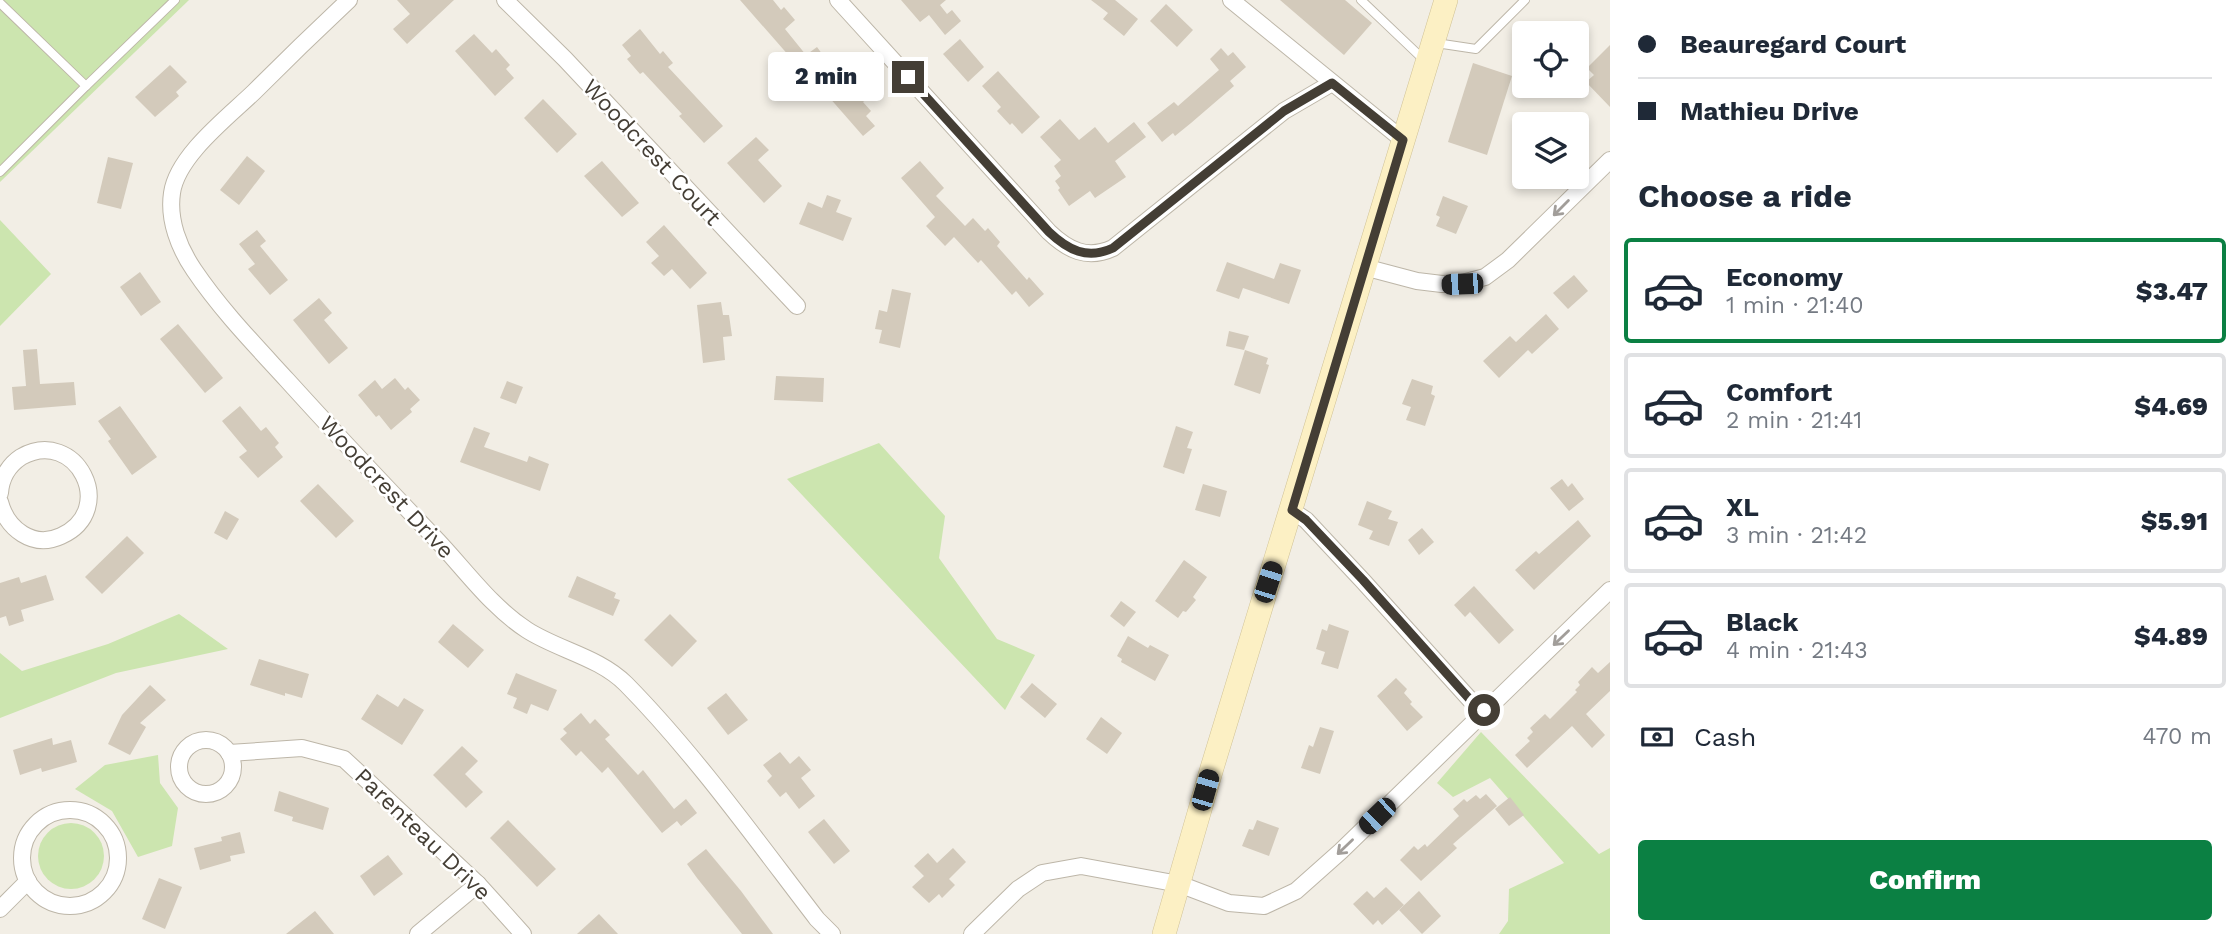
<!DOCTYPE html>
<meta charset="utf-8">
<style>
body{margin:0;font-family:"Work Sans",sans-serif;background:#f6f6f7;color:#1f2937;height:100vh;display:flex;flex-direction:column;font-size:26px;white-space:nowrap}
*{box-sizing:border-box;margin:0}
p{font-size:23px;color:#747a83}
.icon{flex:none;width:38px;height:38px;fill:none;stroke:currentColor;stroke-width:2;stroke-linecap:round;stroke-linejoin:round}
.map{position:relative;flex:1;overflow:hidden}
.drawer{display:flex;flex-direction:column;background:#fff;width:630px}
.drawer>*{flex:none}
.hud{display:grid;align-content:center;height:154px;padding:0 28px;background:#fff}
.buttons{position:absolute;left:1512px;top:21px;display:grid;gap:14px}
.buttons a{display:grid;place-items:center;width:77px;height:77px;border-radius:7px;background:#fff;box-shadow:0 4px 10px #0003;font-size:35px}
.end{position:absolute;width:32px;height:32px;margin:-16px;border:9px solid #443e35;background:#fff;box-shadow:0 0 0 4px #fff}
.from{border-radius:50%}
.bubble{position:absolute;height:49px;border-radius:7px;background:#fff;box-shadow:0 4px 10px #0003;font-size:23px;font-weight:800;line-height:49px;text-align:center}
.car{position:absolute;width:21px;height:42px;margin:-21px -10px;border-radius:9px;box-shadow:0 0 5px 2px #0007;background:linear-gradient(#222 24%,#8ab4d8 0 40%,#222 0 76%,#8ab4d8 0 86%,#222 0)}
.hud b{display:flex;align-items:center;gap:24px;height:66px;font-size:26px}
.hud b+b{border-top:2px solid #e0e1e3}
.hud i{width:18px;height:18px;background:#1f2937}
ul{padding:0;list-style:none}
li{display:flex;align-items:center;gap:21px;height:105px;margin:0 14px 10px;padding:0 14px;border:4px solid #e0e1e3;border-radius:7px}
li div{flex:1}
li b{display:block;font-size:26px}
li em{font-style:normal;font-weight:800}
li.selected{border-color:#0b8043}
li>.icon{width:63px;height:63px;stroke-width:1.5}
h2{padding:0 28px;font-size:32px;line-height:84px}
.pay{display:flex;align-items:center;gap:18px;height:77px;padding:0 28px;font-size:26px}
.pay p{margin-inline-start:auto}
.button{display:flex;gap:14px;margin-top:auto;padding:14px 28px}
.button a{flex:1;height:80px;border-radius:7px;background:#0b8043;color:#fff;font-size:28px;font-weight:800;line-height:80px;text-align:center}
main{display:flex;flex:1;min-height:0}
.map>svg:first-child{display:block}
.green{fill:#cce5af}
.building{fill:#d3cabb}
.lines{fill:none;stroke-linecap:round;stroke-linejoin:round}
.lane-casing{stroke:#bdb6a8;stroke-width:10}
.street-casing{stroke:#bdb6a8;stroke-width:18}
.secondary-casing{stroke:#d0c296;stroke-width:24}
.lane{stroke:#fff;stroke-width:8}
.street{stroke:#fff;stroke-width:16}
.secondary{stroke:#fcf0c4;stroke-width:23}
.oneway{stroke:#a29e9a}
.route{stroke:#443e35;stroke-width:9}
.labels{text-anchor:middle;stroke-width:5;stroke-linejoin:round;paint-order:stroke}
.street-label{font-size:23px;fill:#443e35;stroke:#fff}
</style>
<main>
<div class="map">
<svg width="1610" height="934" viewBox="0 0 1610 934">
<rect width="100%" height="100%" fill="#f2eee5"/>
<g class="green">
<polygon points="0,0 189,0 0,182"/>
<polygon points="0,220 51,274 0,326"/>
<polygon points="879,443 945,516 939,558 997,639 1035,655 1005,710 787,479"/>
<polygon points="179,614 228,649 116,673 0,718 0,653 22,671 108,644"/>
<polygon points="1481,732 1599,854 1610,848 1610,934 1499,934 1508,921 1509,889 1564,863 1490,778 1453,797 1437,783"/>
<polygon points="158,755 160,783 178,808 172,846 138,857 112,811 75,789 105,765"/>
<circle cx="71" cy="856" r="33"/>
</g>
<g class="building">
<polygon points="397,0 454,0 407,44 393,29 410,14"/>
<polygon points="740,0 773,0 781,10 784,7 795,20 785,29 806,55 817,47 825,58 828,55 852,87 856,84 868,98 863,102 871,111 866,116 875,126 863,136 821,88 819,90 804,73"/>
<polygon points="901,0 946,0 940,5 947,14 952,10 961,21 945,35 929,15 920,22"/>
<polygon points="1091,0 1115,0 1138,19 1124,36 1103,19 1108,13"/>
<polygon points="1280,0 1345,0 1372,23 1344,55"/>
<polygon points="1166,4 1193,30 1177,47 1150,21"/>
<polygon points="640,29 660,54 663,51 673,63 668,67 723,126 704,143 679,116 682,114 643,72 640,74 627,59 631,56 622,45"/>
<polygon points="474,34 492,53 496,49 510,65 506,69 514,78 495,96 455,51"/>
<polygon points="960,39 984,67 968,82 943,54"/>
<polygon points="1610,45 1610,107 1586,82 1594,75 1587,68"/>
<polygon points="1221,48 1228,56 1233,52 1246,67 1230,81 1234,86 1191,123 1175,136 1173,133 1162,142 1147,123 1174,102 1178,106 1219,70 1210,59"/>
<polygon points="1473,63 1512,76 1487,155 1448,142"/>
<polygon points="170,65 187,82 176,92 179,96 155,117 135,97"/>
<polygon points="998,71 1040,117 1022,134 1012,123 1010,125 997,111 1001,107 982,86"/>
<polygon points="543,99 577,134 557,153 524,118"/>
<polygon points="1060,119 1079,140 1095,127 1108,143 1134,122 1146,137 1115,161 1126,177 1095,198 1090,191 1069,206 1058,190 1060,188 1055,181 1061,176 1054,166 1061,160 1040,137"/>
<polygon points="756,137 769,150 758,160 782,186 764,203 727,163"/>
<polygon points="247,156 265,171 239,205 220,190"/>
<polygon points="108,157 133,163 121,209 97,203"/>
<polygon points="602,161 639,203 622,217 584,176"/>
<polygon points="920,161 944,188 936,196 965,226 973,218 985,231 988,228 1000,242 997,246 1027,280 1029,277 1044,294 1029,307 1016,291 1012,295 981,260 978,263 954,237 945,246 926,226 935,217 901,178"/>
<polygon points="827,195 841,200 836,212 852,218 843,241 799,224 808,202 822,208"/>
<polygon points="1443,196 1468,206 1456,234 1436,226 1440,217 1436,215"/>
<polygon points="664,225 707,273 690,289 672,269 664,276 651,263 659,256 646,242"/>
<polygon points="257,230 266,241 260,246 288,280 270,295 248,269 255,264 239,244"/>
<polygon points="1227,262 1274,279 1280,263 1301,270 1289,304 1243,288 1239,299 1216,291"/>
<polygon points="140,272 161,302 141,316 120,287"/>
<polygon points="1574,275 1588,291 1568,309 1553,293"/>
<polygon points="892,289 911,293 900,348 879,343 882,330 875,329 879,310 887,312"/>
<polygon points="319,298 332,313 324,320 348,348 329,364 293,320"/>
<polygon points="721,302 723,315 729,315 732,336 723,337 725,360 703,363 697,305"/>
<polygon points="1546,314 1559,329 1532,354 1528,350 1499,378 1483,361 1510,336 1516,342"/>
<polygon points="178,324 223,378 205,393 160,339"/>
<polygon points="1229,331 1249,336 1244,350 1226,346"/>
<polygon points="37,349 40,384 74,382 76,405 14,410 12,387 26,386 23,350"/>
<polygon points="1245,350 1268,358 1266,364 1269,365 1260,394 1234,385"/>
<polygon points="776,376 824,378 823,402 774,400"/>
<polygon points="395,378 405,390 408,387 420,400 410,409 412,412 391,430 379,415 376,417 358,395 375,380 382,389"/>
<polygon points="1412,379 1433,386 1431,394 1435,396 1425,426 1406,420 1411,407 1402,404"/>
<polygon points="507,381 523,387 516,404 500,398"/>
<polygon points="120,406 157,457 132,475 108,441 111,439 98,421"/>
<polygon points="240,406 261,431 266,427 279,443 275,447 283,457 258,478 239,457 247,451 222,421"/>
<polygon points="1176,426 1193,432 1187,448 1192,449 1184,474 1163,467"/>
<polygon points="474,427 490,433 484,447 527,462 529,456 549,464 540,491 460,462"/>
<polygon points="1562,479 1568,487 1572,483 1584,499 1569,511 1550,488"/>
<polygon points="318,484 354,521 336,538 300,501"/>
<polygon points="1203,484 1227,491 1220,517 1195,510"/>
<polygon points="1367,501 1392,511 1388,519 1398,522 1389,546 1369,539 1373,531 1358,525"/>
<polygon points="225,511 239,519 227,540 214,533"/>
<polygon points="1578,520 1591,536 1534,590 1515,570 1536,551 1539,554"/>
<polygon points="1422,528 1434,542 1419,555 1408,540"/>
<polygon points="127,536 144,553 102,594 85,577"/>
<polygon points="1184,560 1207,577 1193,597 1196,600 1186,612 1183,611 1178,618 1155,601"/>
<polygon points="46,575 54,600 21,610 24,621 9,626 6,616 0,618 0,583 19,577 21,583"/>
<polygon points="577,576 616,593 614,598 620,600 613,616 568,597"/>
<polygon points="1474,586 1514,630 1499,644 1470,612 1465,617 1454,605"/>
<polygon points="1121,601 1136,612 1124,627 1110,616"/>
<polygon points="670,614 697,641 672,667 644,640"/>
<polygon points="453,624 484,650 468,668 438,642"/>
<polygon points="1329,624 1349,631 1338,669 1321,664 1325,652 1316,649 1322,629 1327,631"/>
<polygon points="1128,636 1148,648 1150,645 1169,655 1155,681 1121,662 1122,659 1117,656"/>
<polygon points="259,659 309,674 302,698 285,693 285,696 250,685"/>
<polygon points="1610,662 1610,691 1586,714 1605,735 1592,748 1572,726 1527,768 1515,755 1530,741 1527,738 1533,732 1530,728 1545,714 1550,719 1577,692 1575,690 1580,685 1578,682 1592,667 1598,673"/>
<polygon points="516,673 557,690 548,711 531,704 527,714 513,708 517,698 507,694"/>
<polygon points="1396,678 1407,689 1404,693 1412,702 1410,704 1423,717 1407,731 1377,696"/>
<polygon points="1032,683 1057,704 1045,718 1020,697"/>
<polygon points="150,685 166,700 140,723 146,727 130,755 108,744 122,715"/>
<polygon points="726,693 748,720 728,735 707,708"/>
<polygon points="377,694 398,707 404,698 424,710 402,745 361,719"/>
<polygon points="581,713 590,724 595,719 610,735 605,739 638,775 643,770 674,809 686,799 697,813 681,826 677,821 662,833 608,767 602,773 581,751 576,756 560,739 567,733 563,729"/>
<polygon points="1101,717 1122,733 1107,754 1086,739"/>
<polygon points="1320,727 1334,731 1320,774 1301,768 1309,745 1313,747"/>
<polygon points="52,738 53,745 71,740 77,762 42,772 41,768 20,775 13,750"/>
<polygon points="462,746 478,761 465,774 483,792 466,808 433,775"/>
<polygon points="780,752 790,764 799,756 811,770 801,778 815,796 799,809 786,792 780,797 767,781 772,776 763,765"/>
<polygon points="279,791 329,808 323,830 292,821 293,817 274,811"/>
<polygon points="1486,794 1497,806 1453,844 1457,848 1421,881 1400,860 1414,846 1418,850 1425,844 1427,847 1459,816 1453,809 1464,799 1467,802 1476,795 1480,799"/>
<polygon points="1510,797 1524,815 1509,826 1495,809"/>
<polygon points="824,819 850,851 834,864 808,832"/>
<polygon points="508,820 556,869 537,887 490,838"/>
<polygon points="1257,820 1279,828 1269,856 1242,846 1249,829 1253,830"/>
<polygon points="240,832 245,853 230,856 231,861 200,870 194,848 222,841 221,837"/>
<polygon points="953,848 966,862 949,879 955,885 942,898 939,894 929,903 912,887 924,876 914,866 928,853 937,863"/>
<polygon points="706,849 741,891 773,934 742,934 697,878 687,864"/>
<polygon points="388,855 403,874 374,896 360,876"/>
<polygon points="159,878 182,887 165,929 142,919"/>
<polygon points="1386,887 1404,905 1382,925 1378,920 1373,925 1353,904 1367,891 1374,898"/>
<polygon points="1419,891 1441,916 1422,934 1399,910"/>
<polygon points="315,911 334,934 286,934"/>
<polygon points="599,914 618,934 577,934"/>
</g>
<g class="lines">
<g class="lane-casing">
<g id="lane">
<polyline points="1361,0 1424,60"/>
<polyline points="0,3 86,86 0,172"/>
<polyline points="1436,43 1476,49 1525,0"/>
<polyline points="86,86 175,0"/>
</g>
</g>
<g class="street-casing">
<g id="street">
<path d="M349,0c-32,30 -64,61 -95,92 -26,25 -77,64 -82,101 -4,27 7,55 22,77 27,40 61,75 93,110 48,53 97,105 147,157 30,31 56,69 93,93 31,20 72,27 99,54 69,70 131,157 191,235l15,15"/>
<polyline points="505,0 565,59 797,306"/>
<path d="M838,0l211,232c19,18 38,28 64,16l171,-137 48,-28"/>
<polyline points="1231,0 1403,140"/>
<polyline points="1364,267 1417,281 1442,284 1462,283 1485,277 1508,260 1610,160"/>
<path d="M0,493c1,-15 9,-28 21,-36 55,-31 98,53 40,79 -28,13 -54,-7 -61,-34"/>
<polyline points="1291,510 1306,520 1363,581 1482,713"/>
<circle cx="206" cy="767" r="27"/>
<polyline points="229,753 302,748 344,759 478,884 523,934"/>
<circle cx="70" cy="858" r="48"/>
<polyline points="0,909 28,881"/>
<polyline points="418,934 478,884"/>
<polyline points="972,934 1018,889 1042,873 1081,866 1179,884 1229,903 1264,906 1296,891 1341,851 1610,590"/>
</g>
</g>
<g class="secondary-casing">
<polyline id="secondary" points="1164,934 1212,768 1446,0"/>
</g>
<use href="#lane" class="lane"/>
<use href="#street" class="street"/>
<use href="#secondary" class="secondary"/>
</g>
<defs><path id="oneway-shaft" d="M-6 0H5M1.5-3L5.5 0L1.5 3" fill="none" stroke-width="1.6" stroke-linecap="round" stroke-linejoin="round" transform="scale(1.75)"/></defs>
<g class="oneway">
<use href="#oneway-shaft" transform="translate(1561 208) rotate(135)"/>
<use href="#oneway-shaft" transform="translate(1561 638) rotate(136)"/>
<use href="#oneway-shaft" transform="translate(1345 847) rotate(136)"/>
</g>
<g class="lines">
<path class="route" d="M908,77l141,155c19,18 38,28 64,16l171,-137 48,-28 71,57 -111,370 14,10 57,60 119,133 2,-3"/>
</g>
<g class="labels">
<g class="street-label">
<text transform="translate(652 152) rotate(47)" y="8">Woodcrest Court</text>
<text transform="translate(387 487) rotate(47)" y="8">Woodcrest Drive</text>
<text transform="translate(423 834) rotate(44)" y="8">Parenteau Drive</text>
</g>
</g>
</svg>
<div class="buttons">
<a><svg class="icon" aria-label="locate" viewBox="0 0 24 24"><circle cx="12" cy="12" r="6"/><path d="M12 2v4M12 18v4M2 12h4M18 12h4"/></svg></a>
<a><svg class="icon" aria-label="layers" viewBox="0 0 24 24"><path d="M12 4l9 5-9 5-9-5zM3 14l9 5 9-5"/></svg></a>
</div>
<i class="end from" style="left:1484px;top:710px"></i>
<i class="end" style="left:908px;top:77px"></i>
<div class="bubble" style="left:768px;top:52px;width:116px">2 min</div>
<i class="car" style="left:1462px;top:284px;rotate:268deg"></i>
<i class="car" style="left:1268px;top:582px;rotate:18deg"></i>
<i class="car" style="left:1205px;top:790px;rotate:16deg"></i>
<i class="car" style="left:1377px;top:816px;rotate:226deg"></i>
</div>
<section class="drawer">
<div class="hud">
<b><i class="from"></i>Beauregard Court</b>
<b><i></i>Mathieu Drive</b>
</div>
<h2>Choose a ride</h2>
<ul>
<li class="selected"><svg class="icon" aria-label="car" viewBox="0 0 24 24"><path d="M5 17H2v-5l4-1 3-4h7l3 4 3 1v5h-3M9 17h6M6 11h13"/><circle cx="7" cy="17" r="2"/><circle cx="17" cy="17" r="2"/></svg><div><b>Economy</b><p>1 min · 21:40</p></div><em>$3.47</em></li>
<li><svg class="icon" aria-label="car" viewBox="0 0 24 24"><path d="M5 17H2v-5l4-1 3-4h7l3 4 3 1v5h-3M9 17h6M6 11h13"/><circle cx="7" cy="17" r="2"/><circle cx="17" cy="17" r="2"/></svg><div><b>Comfort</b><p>2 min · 21:41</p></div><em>$4.69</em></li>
<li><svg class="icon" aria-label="car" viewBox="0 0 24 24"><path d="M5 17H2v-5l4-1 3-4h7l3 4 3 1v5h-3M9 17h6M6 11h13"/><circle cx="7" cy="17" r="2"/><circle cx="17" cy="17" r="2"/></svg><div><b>XL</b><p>3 min · 21:42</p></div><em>$5.91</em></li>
<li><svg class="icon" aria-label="car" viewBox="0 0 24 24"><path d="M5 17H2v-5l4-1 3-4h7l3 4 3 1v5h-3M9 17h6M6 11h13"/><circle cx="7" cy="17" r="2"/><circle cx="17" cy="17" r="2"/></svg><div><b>Black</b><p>4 min · 21:43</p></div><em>$4.89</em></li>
</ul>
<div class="pay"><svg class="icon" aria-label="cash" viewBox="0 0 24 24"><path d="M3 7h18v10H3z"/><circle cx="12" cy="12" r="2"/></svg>Cash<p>470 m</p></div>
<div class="button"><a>Confirm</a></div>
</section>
</main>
